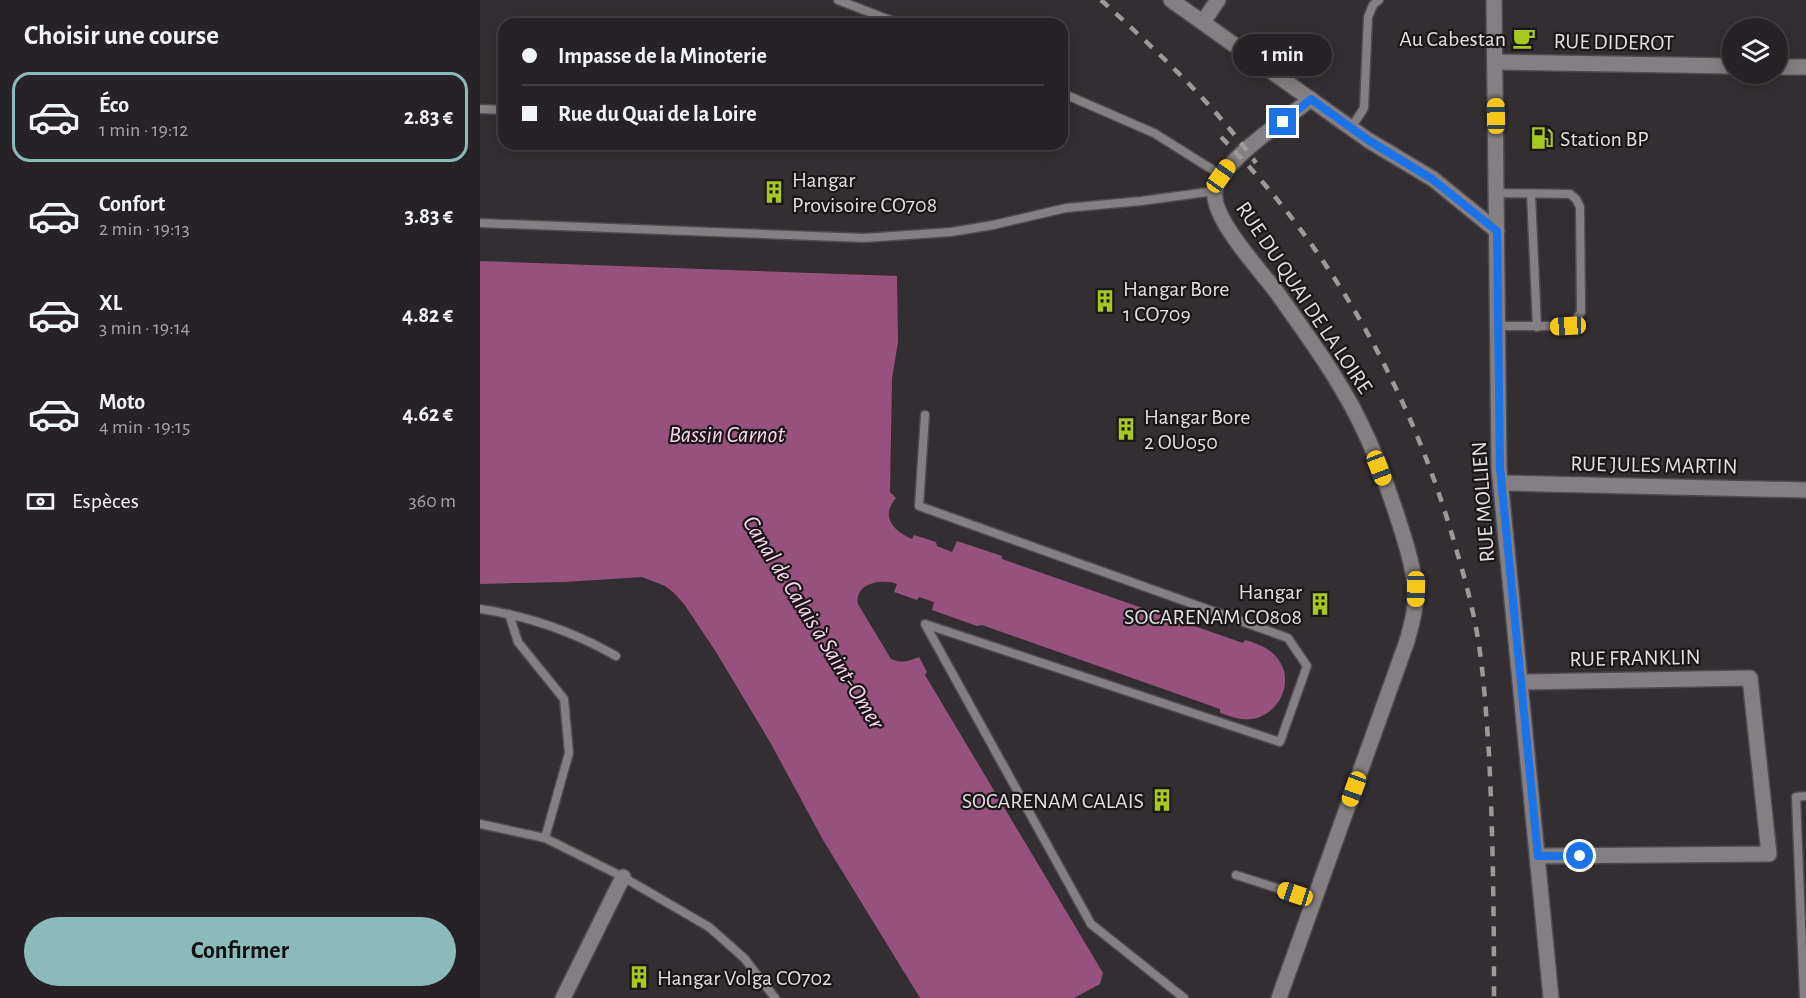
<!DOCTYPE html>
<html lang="fr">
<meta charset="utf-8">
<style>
body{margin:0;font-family:"Alegreya Sans",sans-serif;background:#2e2a2d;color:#f1f3f6;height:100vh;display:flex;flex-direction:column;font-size:22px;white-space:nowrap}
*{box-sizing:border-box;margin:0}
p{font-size:20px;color:#a4a4a7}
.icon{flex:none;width:33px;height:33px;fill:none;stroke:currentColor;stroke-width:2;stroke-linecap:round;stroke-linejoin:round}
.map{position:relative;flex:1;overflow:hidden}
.panel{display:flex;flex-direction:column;background:#262225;width:480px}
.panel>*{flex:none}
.banner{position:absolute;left:18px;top:18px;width:570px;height:132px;border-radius:18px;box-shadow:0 3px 15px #0003,0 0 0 2px #423f42;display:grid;align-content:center;height:132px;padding:0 24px;background:#262225}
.tools{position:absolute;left:1242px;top:18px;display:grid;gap:12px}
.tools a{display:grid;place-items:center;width:66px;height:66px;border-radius:50%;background:#262225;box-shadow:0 3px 15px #0003,0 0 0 2px #423f42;font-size:30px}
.end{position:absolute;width:27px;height:27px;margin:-14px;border:8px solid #1a73e8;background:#fff;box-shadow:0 0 0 3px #fff}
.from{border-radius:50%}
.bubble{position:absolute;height:42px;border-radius:21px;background:#262225;box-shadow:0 3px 15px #0003,0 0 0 2px #423f42;font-size:20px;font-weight:700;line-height:42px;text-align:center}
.car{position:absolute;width:18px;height:36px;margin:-18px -9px;border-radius:8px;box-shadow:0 0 4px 2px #0007;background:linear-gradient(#f5c518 24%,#345 0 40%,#f5c518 0 76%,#345 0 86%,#f5c518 0)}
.banner b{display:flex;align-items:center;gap:21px;height:57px;font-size:22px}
.banner b+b{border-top:2px solid #423f42}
.banner i{width:15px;height:15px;background:#f1f3f6}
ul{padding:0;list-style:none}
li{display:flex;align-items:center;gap:18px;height:90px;margin:0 12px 9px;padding:0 12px;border:3px solid transparent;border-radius:18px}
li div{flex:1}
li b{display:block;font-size:22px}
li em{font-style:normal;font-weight:700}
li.active{border-color:#8bbbb9}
li>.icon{width:54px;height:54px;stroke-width:1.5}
h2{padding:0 24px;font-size:27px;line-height:72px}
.pay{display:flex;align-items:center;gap:15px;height:66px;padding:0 24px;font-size:22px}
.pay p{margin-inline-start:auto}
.primary-button{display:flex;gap:12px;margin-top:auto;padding:12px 24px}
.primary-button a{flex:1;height:69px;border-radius:36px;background:#8bbbb9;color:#111;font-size:24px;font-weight:700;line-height:69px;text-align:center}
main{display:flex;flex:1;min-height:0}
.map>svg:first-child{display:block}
.water{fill:#96527d}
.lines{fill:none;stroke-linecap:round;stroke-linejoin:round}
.service-casing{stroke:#4e4a4d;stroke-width:11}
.minor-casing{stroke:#4e4a4d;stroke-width:18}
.tertiary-casing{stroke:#4e4a4d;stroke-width:18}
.service{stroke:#847f82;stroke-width:8}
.minor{stroke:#847f82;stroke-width:15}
.tertiary{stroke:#847f82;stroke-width:15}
.rail{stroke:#9d999b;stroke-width:4.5;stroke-dasharray:10 10;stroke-linecap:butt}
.route{stroke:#1a73e8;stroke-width:8}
.labels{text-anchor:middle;stroke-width:4.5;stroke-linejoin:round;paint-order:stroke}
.poi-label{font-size:22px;fill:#e1dee0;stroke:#191718;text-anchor:start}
.street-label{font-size:22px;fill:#e1dee0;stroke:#191718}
.water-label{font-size:24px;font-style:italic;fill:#fdd5ec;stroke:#191718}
</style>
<main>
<section class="panel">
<h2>Choisir une course</h2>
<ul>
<li class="active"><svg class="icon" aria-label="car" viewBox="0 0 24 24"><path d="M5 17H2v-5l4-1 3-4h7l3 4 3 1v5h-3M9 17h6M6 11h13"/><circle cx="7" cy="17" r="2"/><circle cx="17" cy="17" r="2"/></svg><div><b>Éco</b><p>1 min · 19:12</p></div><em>2.83 €</em></li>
<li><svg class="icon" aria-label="car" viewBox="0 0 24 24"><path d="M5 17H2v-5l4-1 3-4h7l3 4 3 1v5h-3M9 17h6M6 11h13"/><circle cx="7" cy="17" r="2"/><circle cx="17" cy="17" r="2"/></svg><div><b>Confort</b><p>2 min · 19:13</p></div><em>3.83 €</em></li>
<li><svg class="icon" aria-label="car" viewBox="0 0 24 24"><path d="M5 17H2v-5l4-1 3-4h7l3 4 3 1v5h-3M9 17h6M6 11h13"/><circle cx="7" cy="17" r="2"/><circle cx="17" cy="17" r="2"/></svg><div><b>XL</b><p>3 min · 19:14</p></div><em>4.82 €</em></li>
<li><svg class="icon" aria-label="car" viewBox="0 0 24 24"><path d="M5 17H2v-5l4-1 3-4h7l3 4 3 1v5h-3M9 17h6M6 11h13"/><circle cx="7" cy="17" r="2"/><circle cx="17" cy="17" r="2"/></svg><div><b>Moto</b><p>4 min · 19:15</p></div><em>4.62 €</em></li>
</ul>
<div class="pay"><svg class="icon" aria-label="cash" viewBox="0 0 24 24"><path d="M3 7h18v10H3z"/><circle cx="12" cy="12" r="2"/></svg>Espèces<p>360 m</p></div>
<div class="primary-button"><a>Confirmer</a></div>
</section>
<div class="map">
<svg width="1326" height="998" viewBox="0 0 1326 998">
<rect width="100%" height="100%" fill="#332e31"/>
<path class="water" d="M0,261l417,15 1,66 -6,37 -2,113 6,6c-16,18 -3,33 16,41l2,-4 22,7 1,4 15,6 5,-11 45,15v3l241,84 2,-3c14,4 27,9 35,22 14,22 -2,53 -28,57 -11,2 -22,-3 -32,-6v-4l-238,-84 -5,1 -45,-16 2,-8 -15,-5 -2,3 -23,-8 3,-8c-15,-6 -43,-1 -39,20l33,55c12,5 17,2 28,-2l8,15 -2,3 178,298 -3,11 -26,14h-154l-97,-158 -53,-98 -54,-90 -32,-48 -10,-11 -9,-7 -23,-9 -77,5 -85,2z"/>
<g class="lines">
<g class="service-casing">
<g id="service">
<polyline points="358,0 420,24"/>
<polyline points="582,93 674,133 741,175"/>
<polyline points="0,109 24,110"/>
<polyline points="871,128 884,108 888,17 893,5 899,0"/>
<polyline points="1017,193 1090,194 1096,199 1100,207 1101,312 1094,322 1088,326 1018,326"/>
<polyline points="1051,194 1057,327"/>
<polyline points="0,223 384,238 471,232 513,225 586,208 661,201 735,191"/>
<polyline points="445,415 439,506 808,638 827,666 800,742 445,624 611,924 704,998"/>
<path d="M0,609c48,7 94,23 136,47"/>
<polyline points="29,614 38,642 84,699 89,753 65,838"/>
<polyline points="0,824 65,838 143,877 229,927 264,958 295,998"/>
<polyline points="756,875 834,900"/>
<polyline points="1324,998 1316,797 1326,796"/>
</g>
</g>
<g class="minor-casing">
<g id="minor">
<polyline points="723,22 738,0"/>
<polyline points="1015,62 1252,66"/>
<polyline points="1298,67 1326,67"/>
<polyline points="1021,483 1326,490"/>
<polyline points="1041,682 1270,678 1289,854 1058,856"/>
<polyline points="83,998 143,877"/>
<path d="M799,998l128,-357c5,-18 10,-35 8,-54 -2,-22 -9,-44 -16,-65 -11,-35 -24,-70 -40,-102 -22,-44 -52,-85 -81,-126 -16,-22 -67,-76 -63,-102 4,-30 71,-73 96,-93"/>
</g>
</g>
<g class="tertiary-casing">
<g id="tertiary">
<polyline points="691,0 888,140 953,179 1017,231"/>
<polyline points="1014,0 1019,468 1071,998"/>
</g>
</g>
<use href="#service" class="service"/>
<use href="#minor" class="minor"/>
<use href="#tertiary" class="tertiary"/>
<g class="rail">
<path d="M621,0c55,50 112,103 155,163"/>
<path d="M741,137c113,114 193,260 236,415 8,27 15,53 20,81 7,40 9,81 12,121 4,82 5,163 5,244"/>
</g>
</g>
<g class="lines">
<polyline class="route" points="803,122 831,99 888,140 952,179 1017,231 1020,468 1058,856 1100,856"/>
</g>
<defs>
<g id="cafe-bare" transform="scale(1.8)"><path d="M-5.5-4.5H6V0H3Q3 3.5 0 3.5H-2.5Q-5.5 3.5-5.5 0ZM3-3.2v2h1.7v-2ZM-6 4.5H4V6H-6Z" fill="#a6c821" stroke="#191718" stroke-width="2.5" paint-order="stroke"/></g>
<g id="fuel-bare" transform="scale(1.8)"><path d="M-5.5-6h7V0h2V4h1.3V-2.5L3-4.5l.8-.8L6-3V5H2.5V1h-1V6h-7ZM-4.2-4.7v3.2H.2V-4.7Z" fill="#a6c821" stroke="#191718" stroke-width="2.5" paint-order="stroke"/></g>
<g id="building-bare" transform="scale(1.8)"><path d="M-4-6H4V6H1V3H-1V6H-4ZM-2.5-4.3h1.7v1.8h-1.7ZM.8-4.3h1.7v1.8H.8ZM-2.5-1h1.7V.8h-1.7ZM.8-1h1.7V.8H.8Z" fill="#a6c821" stroke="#191718" stroke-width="2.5" paint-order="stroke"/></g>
</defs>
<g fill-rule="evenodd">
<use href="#cafe-bare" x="1044" y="38"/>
<use href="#fuel-bare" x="1062" y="138"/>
<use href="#building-bare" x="294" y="192"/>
<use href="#building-bare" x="625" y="301"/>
<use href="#building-bare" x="646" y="429"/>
<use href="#building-bare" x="840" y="604"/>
<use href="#building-bare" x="682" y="800"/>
<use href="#building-bare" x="159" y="977"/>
</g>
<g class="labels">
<g class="poi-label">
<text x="1026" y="46" text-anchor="end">Au Cabestan</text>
<text x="1080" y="146">Station BP</text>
<text x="312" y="187">Hangar<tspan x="312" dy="25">Provisoire CO708</tspan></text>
<text x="643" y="296">Hangar Bore<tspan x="643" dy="25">1 CO709</tspan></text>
<text x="664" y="424">Hangar Bore<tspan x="664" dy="25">2 OU050</tspan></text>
<text x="822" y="599" text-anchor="end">Hangar<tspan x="822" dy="25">SOCARENAM CO808</tspan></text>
<text x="664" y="808" text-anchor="end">SOCARENAM CALAIS</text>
<text x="177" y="985">Hangar Volga CO702</text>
</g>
<g class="street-label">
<text transform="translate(1134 41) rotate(1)" y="8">RUE DIDEROT</text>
<text transform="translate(825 297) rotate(56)" y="8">RUE DU QUAI DE LA LOIRE</text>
<text transform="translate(1174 464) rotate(1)" y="8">RUE JULES MARTIN</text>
<text transform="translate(1002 502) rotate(-94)" y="8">RUE MOLLIEN</text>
<text transform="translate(1155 657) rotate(-1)" y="8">RUE FRANKLIN</text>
</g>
<g class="water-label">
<text x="247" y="442">Bassin Carnot</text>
<text transform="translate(334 622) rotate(58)" y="8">Canal de Calais à Saint-Omer</text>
</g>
</g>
</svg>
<div class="tools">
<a><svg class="icon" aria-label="layers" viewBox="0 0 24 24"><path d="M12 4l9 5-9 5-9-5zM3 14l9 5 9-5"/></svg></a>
</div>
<i class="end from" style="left:1100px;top:856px"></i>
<i class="end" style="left:803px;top:122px"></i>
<div class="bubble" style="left:753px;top:34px;width:99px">1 min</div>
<i class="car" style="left:1016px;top:116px;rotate:359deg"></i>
<i class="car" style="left:741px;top:176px;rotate:35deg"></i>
<i class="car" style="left:1088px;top:326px;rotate:267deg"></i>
<i class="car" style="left:899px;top:468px;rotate:159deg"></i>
<i class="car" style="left:936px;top:589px;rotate:181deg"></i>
<i class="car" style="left:874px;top:789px;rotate:200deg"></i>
<i class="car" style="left:815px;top:894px;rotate:288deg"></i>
<div class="banner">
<b><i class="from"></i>Impasse de la Minoterie</b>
<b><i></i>Rue du Quai de la Loire</b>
</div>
</div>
</main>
